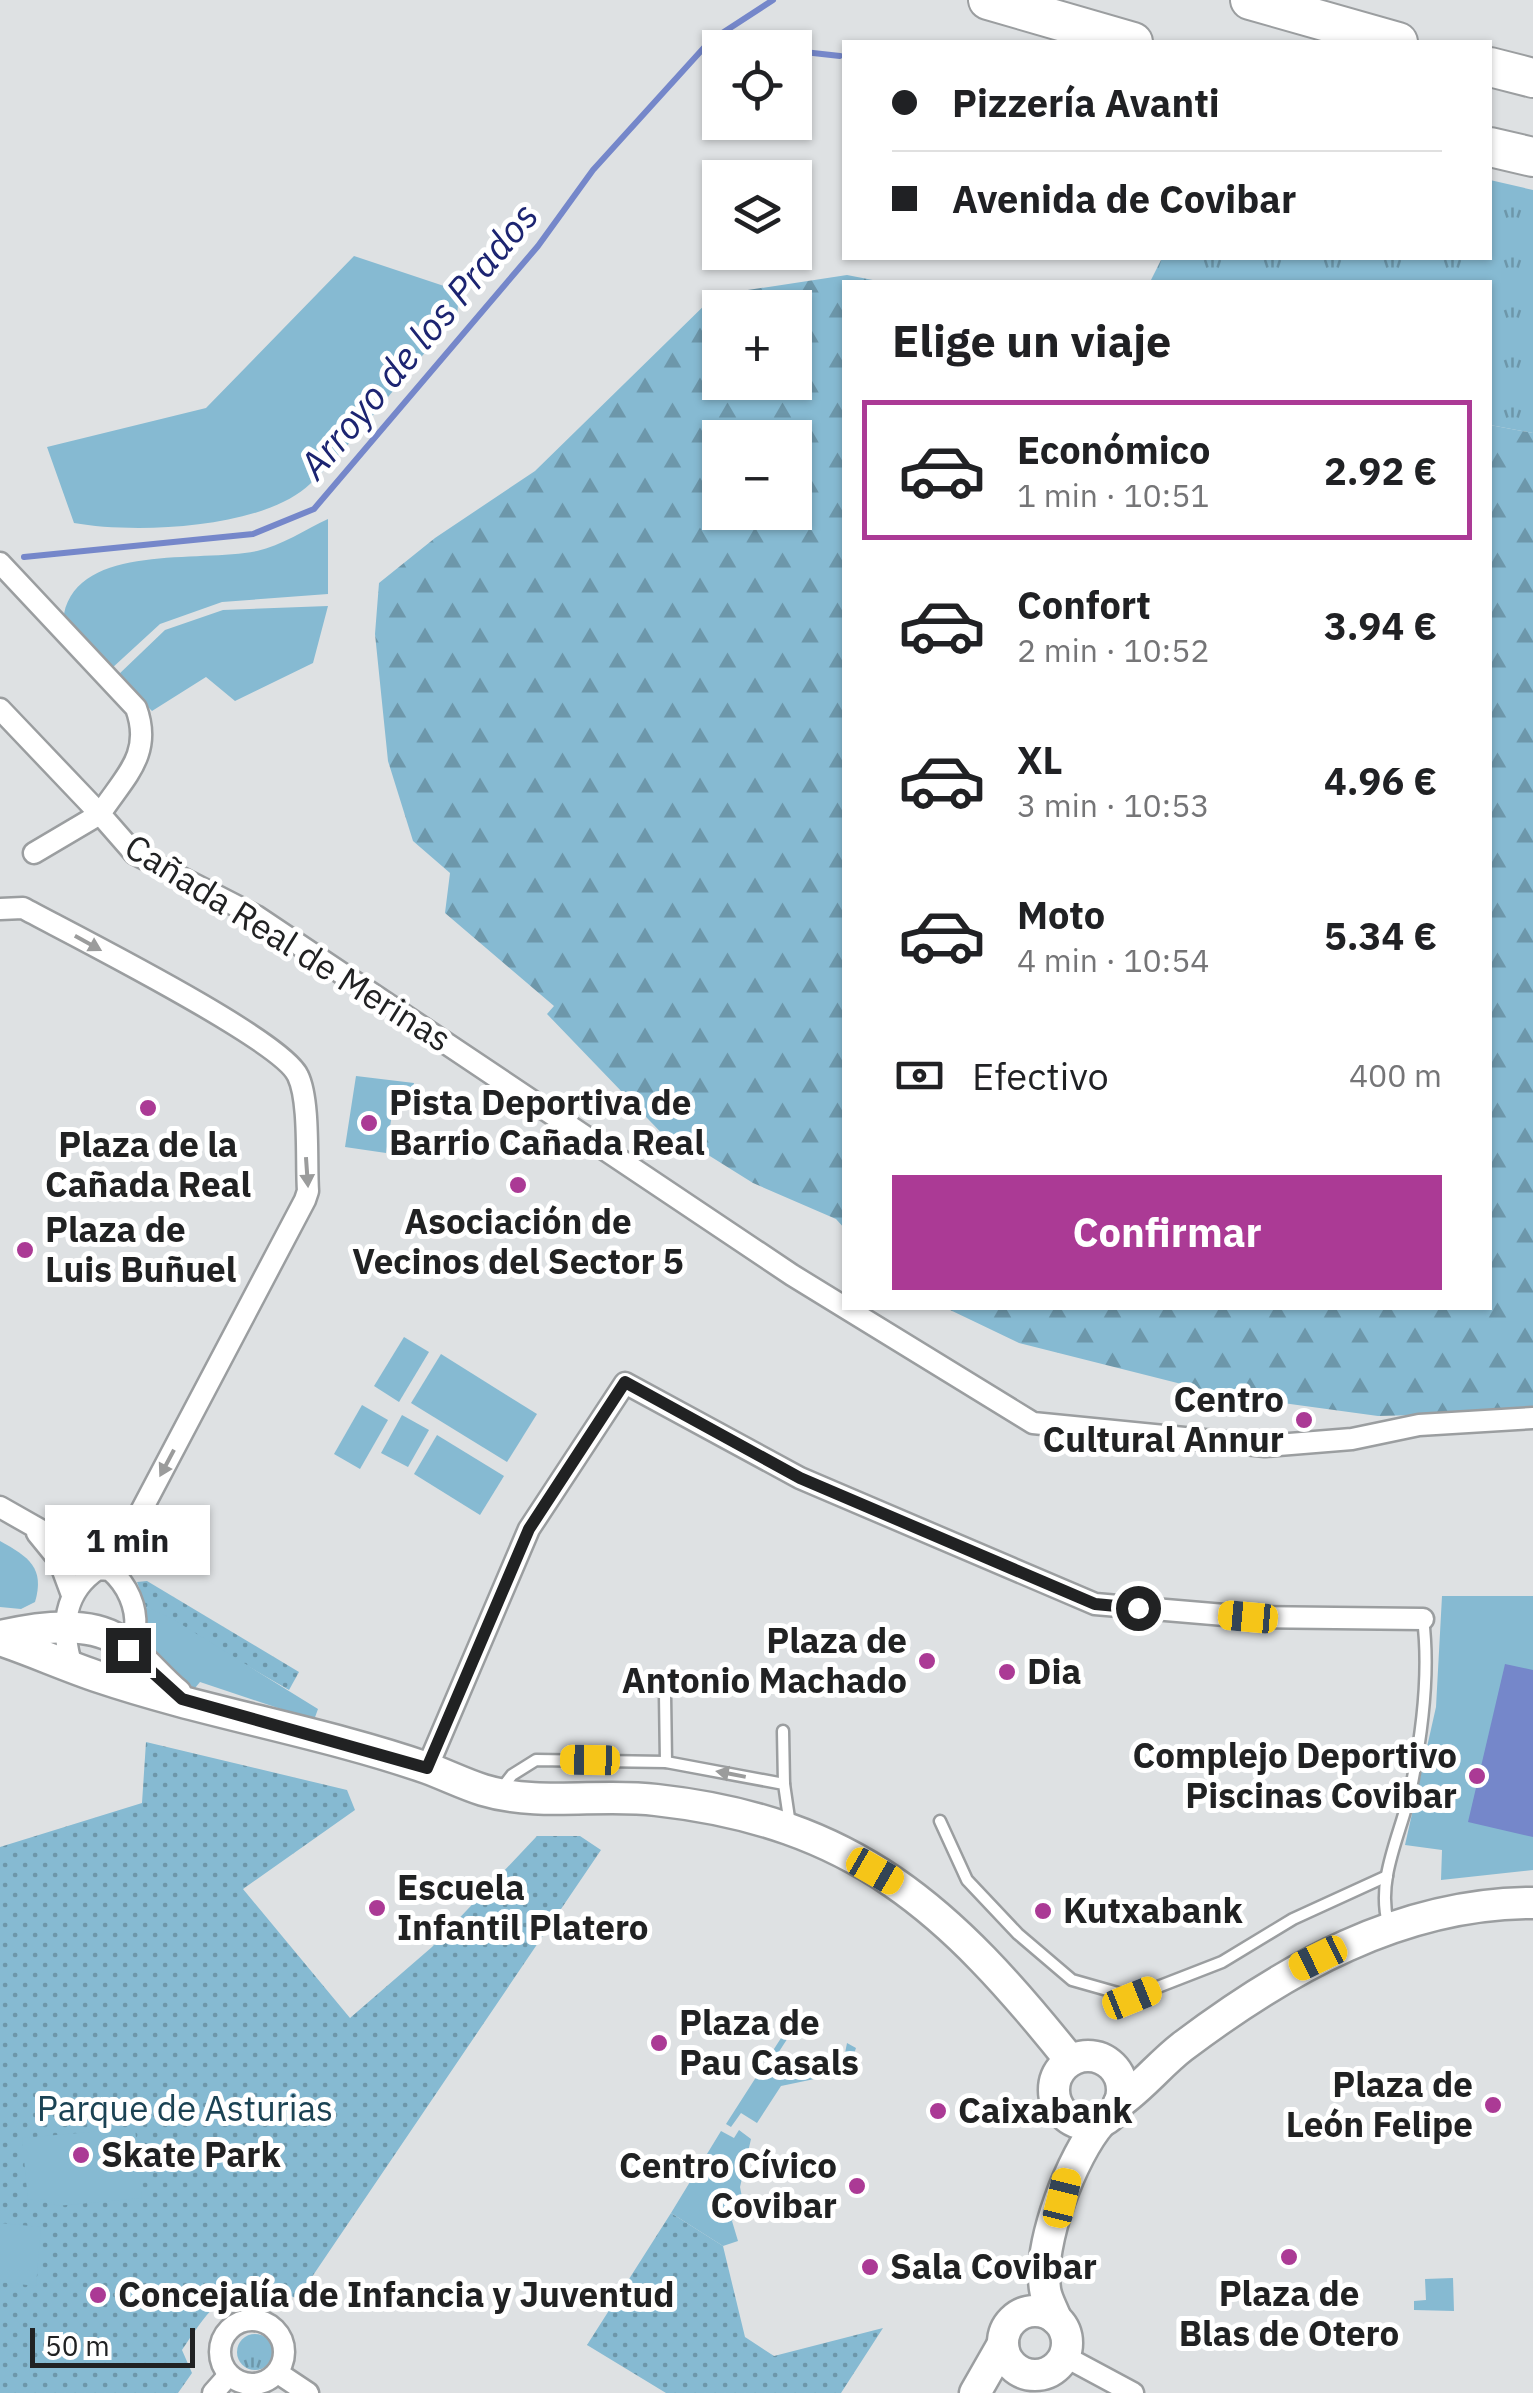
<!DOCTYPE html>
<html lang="es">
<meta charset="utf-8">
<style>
body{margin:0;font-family:"IBM Plex Sans",sans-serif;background:#f2f2f2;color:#202124;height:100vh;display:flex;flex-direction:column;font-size:38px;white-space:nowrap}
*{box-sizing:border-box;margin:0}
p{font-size:32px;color:#757577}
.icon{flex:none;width:55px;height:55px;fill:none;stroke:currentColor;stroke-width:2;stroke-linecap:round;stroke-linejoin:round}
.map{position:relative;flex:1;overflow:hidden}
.sheet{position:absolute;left:842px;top:280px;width:650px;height:1030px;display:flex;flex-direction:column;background:#fff;border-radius:0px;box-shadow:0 2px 8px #0004}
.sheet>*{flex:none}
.top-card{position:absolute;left:842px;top:40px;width:650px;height:220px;border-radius:0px;box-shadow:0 2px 8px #0004;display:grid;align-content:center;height:220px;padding:0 50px;background:#fff}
.fabs{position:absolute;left:702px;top:30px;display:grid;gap:20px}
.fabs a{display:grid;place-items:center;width:110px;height:110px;border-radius:0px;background:#fff;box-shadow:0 2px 8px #0004;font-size:50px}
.scale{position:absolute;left:30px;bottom:25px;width:165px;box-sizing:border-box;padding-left:10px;border:5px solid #212223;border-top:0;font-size:28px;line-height:35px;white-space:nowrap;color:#212223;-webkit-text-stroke:8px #fff;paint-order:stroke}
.end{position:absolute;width:45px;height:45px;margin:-22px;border:12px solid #212223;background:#fff;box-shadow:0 0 0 5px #fff}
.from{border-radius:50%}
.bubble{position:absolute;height:70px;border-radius:0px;background:#fff;box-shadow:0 2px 8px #0004;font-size:32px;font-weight:700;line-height:70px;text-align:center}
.car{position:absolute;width:30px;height:60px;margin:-30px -15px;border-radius:12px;box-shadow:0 0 8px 2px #0007;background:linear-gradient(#f5c518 24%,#345 0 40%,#f5c518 0 76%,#345 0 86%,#f5c518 0)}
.top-card b{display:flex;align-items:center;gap:35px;height:95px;font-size:38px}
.top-card b+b{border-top:2px solid #e0e0e0}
.top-card i{width:25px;height:25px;background:#202124}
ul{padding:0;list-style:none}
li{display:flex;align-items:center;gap:30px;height:140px;margin:0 20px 15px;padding:0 30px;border:5px solid transparent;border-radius:0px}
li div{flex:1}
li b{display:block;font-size:38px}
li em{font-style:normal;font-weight:700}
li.on{border-color:#ab3a95}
li>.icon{width:90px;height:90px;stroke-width:1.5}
h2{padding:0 50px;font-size:45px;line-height:120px}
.pay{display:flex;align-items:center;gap:25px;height:110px;padding:0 50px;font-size:38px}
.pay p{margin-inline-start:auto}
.button{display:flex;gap:20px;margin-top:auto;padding:20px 50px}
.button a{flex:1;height:115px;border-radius:0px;background:#ab3a95;color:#fff;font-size:40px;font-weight:700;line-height:115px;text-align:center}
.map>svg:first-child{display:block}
.grass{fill:url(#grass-tufts)}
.forest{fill:url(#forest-firs);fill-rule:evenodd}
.park{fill:url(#park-dots)}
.garden{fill:#86bad2}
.water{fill:#7587ca}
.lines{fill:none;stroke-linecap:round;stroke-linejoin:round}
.stream{stroke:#7587ca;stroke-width:6}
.lane-casing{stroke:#9b9ea0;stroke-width:15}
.street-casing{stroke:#9b9ea0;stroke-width:25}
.secondary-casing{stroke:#9b9ea0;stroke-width:35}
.highway-casing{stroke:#9b9ea0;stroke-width:42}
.lane{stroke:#fff;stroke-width:10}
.street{stroke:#fff;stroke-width:20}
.secondary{stroke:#fff;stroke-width:30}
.highway{stroke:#fff;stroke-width:38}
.oneway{fill:#9b9c9c}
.route{stroke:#212223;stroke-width:12}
.poi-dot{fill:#ab3a95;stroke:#fff;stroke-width:4}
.labels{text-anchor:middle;stroke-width:10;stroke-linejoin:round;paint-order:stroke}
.street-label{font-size:35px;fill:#212223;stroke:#fff}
.poi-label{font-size:35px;font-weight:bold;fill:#212223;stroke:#fff;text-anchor:start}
.park-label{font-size:35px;fill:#1b4354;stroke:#fff}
.water-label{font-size:38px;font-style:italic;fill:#1c2471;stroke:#fff}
</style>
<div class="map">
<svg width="1533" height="2393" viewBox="0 0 1533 2393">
<defs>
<pattern id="grass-tufts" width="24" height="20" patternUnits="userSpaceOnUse" patternTransform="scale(2.5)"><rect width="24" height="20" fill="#86bad2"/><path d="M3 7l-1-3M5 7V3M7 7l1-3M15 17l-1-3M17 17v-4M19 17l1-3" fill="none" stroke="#6d97aa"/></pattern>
<pattern id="forest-firs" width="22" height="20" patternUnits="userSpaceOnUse" patternTransform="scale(2.5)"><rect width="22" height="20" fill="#86bad2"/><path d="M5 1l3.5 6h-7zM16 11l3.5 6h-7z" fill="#6d97aa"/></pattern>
<pattern id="park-dots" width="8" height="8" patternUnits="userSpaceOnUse" patternTransform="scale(2.5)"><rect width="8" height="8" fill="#86bad2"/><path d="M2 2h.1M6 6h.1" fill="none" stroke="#6d97aa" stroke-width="1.8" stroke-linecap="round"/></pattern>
</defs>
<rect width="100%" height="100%" fill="#dee1e3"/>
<g class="grass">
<polygon points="1490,180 1533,190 1533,433 1490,425 1490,282 1150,282 1162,258 1490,258"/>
<circle cx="255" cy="2352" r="18"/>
</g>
<g class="forest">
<path d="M847,275l36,7h-38v947l-9,-10 -83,-36 -72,-45 -7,8 -127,-132 7,-8 -109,-93 5,-40 -37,-32 -25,-80 -13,-127 4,-51 56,-45 100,-67 180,-176zM720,308h75v74h-75zM720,438h75v74h-75z"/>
<polygon points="1490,425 1533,433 1533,1412 1378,1416 1225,1395 1019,1343 946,1308 1490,1308"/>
</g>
<g class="park">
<polygon points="147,1581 299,1672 289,1690 146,1607 137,1582"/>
<path d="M146,1742l201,48 8,20 -112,79 107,129 82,-71 105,-111h43l21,14 -304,449c-60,-33 -85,6 -115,51l10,23 -14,20h-178v-546l142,-44z"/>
<polygon points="671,2213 723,2246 745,2337 774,2356 883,2328 841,2393 666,2393 587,2345"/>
</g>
<g class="garden">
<path d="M354,256l105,35 -2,27c-52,52 -93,116 -147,166 -47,45 -175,50 -236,39l-27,-76 159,-39z"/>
<path d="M328,519v75l-106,8 -62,22 -49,45 -47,-55c15,-72 137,-51 193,-63 24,-5 49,-22 71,-32z"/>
<polygon points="328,606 313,663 235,701 206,677 152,711 117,676 165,630 223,610"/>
<polygon points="356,1076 414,1083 412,1103 394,1101 386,1153 345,1147"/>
<polygon points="404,1337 429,1352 399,1402 374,1386"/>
<polygon points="441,1354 537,1414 507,1462 411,1403"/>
<polygon points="362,1405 388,1420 360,1469 334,1454"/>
<polygon points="402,1415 429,1430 408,1467 381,1453"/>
<polygon points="437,1435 504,1476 480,1515 414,1474"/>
<path d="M0,1541c29,16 45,27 35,61l-14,7 -21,-2z"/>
<polygon points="1442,1596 1533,1596 1533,1870 1441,1880 1442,1850 1405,1845 1436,1707"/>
<path d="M146,1607l25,11 147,91 -4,11 -114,-38 -5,6c-44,-20 -49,-33 -49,-81z"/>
<polygon points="790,2024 795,2027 769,2067 793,2079 842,2068 847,2043 856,2048 848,2072 781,2086 757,2123 741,2113 731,2127 726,2124"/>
<polygon points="135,2128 142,2198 56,2206 45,2199 28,2200 22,2138"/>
<polygon points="739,2130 751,2139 740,2187 743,2202 732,2221 738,2241 723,2246 671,2213 721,2131 734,2138"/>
<polygon points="0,2223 41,2227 36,2286 0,2282"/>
<polygon points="1453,2278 1454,2311 1414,2310 1414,2301 1426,2300 1425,2279"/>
</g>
<polygon class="water" points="1505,1664 1533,1670 1533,1837 1468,1822"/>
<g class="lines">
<g class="stream">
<polyline points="713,41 766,48"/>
<polyline points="795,51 840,56"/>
<polyline points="24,557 253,534 314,509 538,246 593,170 710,41 773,0"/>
</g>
<g class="lane-casing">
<g id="lane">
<polyline points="665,1695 666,1762"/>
<polyline points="783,1731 784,1784"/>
<polyline points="502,1788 512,1775 536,1760 666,1762 784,1784 790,1825"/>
<polyline points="940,1821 967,1880 1018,1934 1072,1980 1132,1997 1222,1962 1293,1919 1387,1876"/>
<path d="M1388,1923c-12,-46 14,-91 23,-135 11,-54 19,-115 12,-169"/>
</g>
</g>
<g class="street-casing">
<g id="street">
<path d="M0,563l136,145c17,46 -11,68 -36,106l35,40 121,62 536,359 241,148 232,23 87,-7 67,-14 114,-7"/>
<polyline points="0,709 100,814 34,853"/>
<path d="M0,909l23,-1c46,25 260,132 275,168 12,25 8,86 10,115l-3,9 -195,370"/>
<polyline points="0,1507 74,1549 98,1569"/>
<polyline points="37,1533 59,1560 72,1595"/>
<path d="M72,1666c-12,-38 -8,-75 26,-97l12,1c36,31 35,87 -11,107"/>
<polyline points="427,1768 529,1529 625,1383 800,1478 1095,1604 1248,1617 1423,1619"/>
<circle cx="252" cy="2352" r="32"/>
<polyline points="1064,2356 1133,2393"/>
<polyline points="278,2373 308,2393"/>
<polyline points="213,2393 229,2375"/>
</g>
</g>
<g class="secondary-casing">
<g id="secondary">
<path d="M1,1636c34,-8 86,-16 117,4 20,14 39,38 58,54"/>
<path d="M0,1640c33,11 66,26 99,37 107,36 221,54 328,91 19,7 37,16 56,22 56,17 117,3 173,10 200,22 294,110 414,260"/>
<circle cx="1088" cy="2090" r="34"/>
<path d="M1119,2103c24,-17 41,-39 63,-56 103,-78 219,-144 351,-144"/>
<circle cx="1035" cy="2343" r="32"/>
<path d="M1056,2319c-3,-9 -10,-20 -11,-30 -7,-45 27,-134 56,-167"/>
<polyline points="975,2393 1003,2344"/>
</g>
</g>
<g class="highway-casing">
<g id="highway">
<polyline points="988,0 1133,42"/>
<polyline points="1250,0 1398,42"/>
<polyline points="1490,67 1533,78"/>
<polyline points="1490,147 1533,157"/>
</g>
</g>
<use href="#lane" class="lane"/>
<use href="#street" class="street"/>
<use href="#secondary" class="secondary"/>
<use href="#highway" class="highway"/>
</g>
<defs><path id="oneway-solid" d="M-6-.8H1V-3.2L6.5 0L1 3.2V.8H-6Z" transform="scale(2.5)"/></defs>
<g class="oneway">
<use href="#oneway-solid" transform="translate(88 943) rotate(29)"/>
<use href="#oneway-solid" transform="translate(307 1172) rotate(86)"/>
<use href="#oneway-solid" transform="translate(167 1463) rotate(118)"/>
<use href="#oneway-solid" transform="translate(731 1774) rotate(-169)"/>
</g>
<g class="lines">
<polyline class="route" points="128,1650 182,1699 427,1768 529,1529 625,1382 800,1478 1095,1604 1138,1608"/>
</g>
<g class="poi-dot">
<circle cx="148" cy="1108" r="10"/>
<circle cx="369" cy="1123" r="10"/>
<circle cx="518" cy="1185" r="10"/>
<circle cx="25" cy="1250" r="10"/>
<circle cx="1304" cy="1420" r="10"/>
<circle cx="927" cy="1661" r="10"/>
<circle cx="1007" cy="1672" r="10"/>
<circle cx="1477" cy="1776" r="10"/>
<circle cx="377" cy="1908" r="10"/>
<circle cx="1043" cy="1911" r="10"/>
<circle cx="659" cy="2043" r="10"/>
<circle cx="1493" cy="2105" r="10"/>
<circle cx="938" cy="2111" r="10"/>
<circle cx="81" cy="2155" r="10"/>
<circle cx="857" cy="2186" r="10"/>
<circle cx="1289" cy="2257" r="10"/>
<circle cx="870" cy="2267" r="10"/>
<circle cx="98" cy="2295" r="10"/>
</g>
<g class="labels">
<g class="street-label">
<text transform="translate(288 943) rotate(32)" y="12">Cañada Real de Merinas</text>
</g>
<g class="poi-label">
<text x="389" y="1115">Pista Deportiva de<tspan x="389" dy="40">Barrio Cañada Real</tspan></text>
<text x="148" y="1157" text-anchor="middle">Plaza de la<tspan x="148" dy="40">Cañada Real</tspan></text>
<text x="518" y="1234" text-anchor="middle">Asociación de<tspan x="518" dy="40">Vecinos del Sector 5</tspan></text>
<text x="45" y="1242">Plaza de<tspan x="45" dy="40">Luis Buñuel</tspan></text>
<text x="1284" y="1412" text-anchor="end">Centro<tspan x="1284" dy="40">Cultural Annur</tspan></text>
<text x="907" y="1653" text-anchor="end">Plaza de<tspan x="907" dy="40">Antonio Machado</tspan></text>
<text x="1027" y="1684">Dia</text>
<text x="1457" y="1768" text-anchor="end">Complejo Deportivo<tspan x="1457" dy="40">Piscinas Covibar</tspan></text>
<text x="397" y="1900">Escuela<tspan x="397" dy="40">Infantil Platero</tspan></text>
<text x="1063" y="1923">Kutxabank</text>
<text x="679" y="2035">Plaza de<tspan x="679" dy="40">Pau Casals</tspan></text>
<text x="1473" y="2097" text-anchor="end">Plaza de<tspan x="1473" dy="40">León Felipe</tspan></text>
<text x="958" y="2123">Caixabank</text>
<text x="101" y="2167">Skate Park</text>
<text x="837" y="2178" text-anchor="end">Centro Cívico<tspan x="837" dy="40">Covibar</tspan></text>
<text x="890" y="2279">Sala Covibar</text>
<text x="1289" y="2306" text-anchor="middle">Plaza de<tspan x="1289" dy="40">Blas de Otero</tspan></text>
<text x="118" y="2307">Concejalía de Infancia y Juventud</text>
</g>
<g class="park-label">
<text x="185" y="2121">Parque de Asturias</text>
</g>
<g class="water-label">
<text transform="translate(419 341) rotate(-50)" y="13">Arroyo de los Prados</text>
</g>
</g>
</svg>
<div class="fabs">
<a><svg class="icon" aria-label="locate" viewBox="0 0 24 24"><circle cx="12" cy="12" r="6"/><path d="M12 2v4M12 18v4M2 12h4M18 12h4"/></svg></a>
<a><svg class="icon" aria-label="layers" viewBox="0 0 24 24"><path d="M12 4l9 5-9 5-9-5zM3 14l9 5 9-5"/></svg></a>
<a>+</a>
<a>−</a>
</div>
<div class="scale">50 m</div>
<i class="end from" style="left:1138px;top:1608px"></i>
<i class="end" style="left:128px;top:1650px"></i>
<div class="bubble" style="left:45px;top:1505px;width:165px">1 min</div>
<i class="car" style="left:1248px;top:1617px;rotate:275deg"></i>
<i class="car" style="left:590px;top:1760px;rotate:271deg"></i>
<i class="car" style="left:875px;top:1871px;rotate:120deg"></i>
<i class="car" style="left:1318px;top:1958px;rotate:244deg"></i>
<i class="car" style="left:1132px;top:1998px;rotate:68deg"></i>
<i class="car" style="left:1062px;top:2198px;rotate:14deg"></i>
<div class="top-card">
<b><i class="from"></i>Pizzería Avanti</b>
<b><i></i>Avenida de Covibar</b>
</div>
<section class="sheet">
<h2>Elige un viaje</h2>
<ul>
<li class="on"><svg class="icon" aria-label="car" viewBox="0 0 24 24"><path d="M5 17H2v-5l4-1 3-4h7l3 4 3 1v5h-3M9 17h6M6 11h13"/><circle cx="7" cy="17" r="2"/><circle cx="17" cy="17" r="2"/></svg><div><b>Económico</b><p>1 min · 10:51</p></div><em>2.92 €</em></li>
<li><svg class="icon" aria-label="car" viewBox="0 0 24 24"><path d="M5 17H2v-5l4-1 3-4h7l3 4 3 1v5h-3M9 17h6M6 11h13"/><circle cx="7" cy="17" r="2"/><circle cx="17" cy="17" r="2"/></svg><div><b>Confort</b><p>2 min · 10:52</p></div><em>3.94 €</em></li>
<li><svg class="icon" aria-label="car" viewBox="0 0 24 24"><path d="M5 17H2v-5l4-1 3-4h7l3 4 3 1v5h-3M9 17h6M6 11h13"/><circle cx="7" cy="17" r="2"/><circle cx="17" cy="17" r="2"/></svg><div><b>XL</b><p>3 min · 10:53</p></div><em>4.96 €</em></li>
<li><svg class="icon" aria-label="car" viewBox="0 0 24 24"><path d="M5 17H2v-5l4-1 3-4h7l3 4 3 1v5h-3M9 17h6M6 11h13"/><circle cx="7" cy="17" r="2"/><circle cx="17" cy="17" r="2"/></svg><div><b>Moto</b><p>4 min · 10:54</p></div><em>5.34 €</em></li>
</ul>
<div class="pay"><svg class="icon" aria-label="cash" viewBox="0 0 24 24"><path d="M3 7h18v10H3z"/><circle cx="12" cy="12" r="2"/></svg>Efectivo<p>400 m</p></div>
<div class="button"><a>Confirmar</a></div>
</section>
</div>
